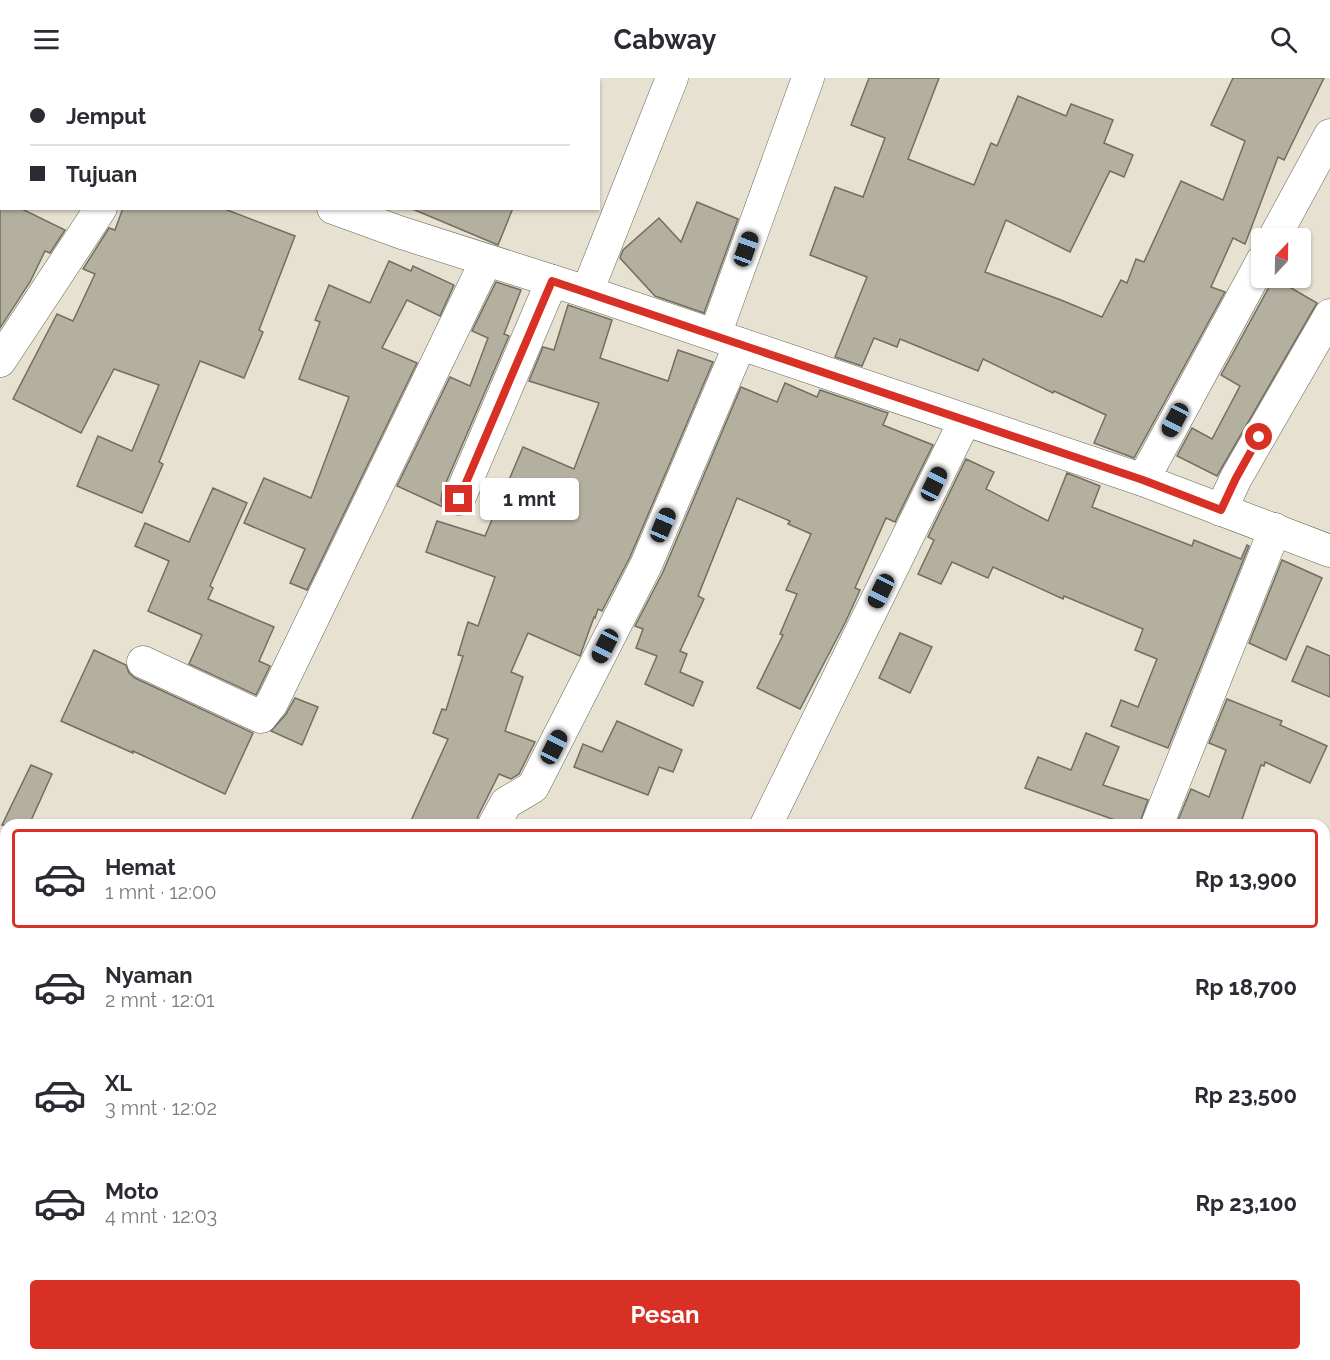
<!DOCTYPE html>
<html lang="id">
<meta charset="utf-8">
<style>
body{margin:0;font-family:Raleway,sans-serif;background:#f2f2f3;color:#2b2b33;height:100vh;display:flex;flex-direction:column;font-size:22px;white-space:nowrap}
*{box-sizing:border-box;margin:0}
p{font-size:20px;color:#7c7c81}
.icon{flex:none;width:33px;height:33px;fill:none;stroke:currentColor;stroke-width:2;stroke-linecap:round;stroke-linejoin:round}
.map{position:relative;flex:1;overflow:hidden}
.side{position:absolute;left:0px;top:741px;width:1330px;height:542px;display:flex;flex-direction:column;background:#fff;border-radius:18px 18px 0 0;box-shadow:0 2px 4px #0004}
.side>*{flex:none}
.banner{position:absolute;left:0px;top:0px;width:600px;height:132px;box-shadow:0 2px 4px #0004;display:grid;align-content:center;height:132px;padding:0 30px;background:#fff}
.needle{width:39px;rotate:22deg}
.fabs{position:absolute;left:1251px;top:150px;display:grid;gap:12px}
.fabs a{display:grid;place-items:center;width:60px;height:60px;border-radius:6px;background:#fff;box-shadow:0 2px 4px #0004;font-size:30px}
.end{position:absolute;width:27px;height:27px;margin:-14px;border:8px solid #d93025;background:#fff;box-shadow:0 0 0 3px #fff}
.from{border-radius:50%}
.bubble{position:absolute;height:42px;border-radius:6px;background:#fff;box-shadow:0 2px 4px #0004;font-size:20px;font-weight:700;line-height:42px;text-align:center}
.car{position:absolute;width:18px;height:36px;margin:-18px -9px;border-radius:8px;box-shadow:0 0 4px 2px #0007;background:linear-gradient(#222 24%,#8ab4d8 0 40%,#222 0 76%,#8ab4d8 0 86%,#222 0)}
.banner b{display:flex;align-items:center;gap:21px;height:57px;font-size:22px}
.banner b+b{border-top:2px solid #e1e1e2}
.banner i{width:15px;height:15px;background:#2b2b33}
ul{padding:10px 0 0;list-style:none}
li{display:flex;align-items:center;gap:18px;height:99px;margin:0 12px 9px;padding:0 18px;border:3px solid transparent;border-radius:6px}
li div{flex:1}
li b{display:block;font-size:22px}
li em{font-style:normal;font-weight:700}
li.on{border-color:#d93025}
li>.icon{width:54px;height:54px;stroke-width:1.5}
.button{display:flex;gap:12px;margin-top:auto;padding:12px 30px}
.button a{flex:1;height:69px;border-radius:6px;background:#d93025;color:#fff;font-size:24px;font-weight:700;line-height:69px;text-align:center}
header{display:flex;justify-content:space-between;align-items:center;height:78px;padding:0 30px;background:#fff;font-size:27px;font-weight:700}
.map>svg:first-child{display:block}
.building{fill:#b4b0a0;stroke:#736e60;stroke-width:1.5}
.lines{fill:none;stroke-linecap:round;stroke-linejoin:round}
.minor-casing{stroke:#686456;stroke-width:33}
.minor{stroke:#fff;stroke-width:32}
.route{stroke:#d93025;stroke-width:8}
</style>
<header><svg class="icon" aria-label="menu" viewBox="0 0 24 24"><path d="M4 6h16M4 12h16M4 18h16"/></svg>Cabway<svg class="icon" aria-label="search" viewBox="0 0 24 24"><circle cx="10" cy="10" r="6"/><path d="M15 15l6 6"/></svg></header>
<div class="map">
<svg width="1330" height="1282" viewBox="0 0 1330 1282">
<rect width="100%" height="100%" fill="#e6e1d1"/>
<g class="building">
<polygon points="869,0 939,0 908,81 974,107 991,65 997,68 1018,18 1066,38 1071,26 1113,42 1104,65 1133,77 1124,99 1110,93 1070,174 1006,142 985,194 1061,222 1102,239 1121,202 1127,205 1136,181 1144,184 1181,103 1223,122 1245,63 1211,47 1233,0 1324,0 1284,82 1278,79 1245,166 1233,160 1211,209 1225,214 1134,380 1094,365 1106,337 1054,313 1053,315 983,281 978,293 900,261 897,269 874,260 862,288 835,279 867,199 810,177 835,109 863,119 885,60 851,47"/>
<polygon points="697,124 738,141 704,235 655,218 620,180 623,172 659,140 681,164"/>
<polygon points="0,130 20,130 65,152 50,175 45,173 30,204 0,250"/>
<polygon points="123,130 222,130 295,158 259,252 263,254 244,300 200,283 159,384 163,386 142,435 77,408 98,358 132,373 159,307 114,291 81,355 13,321 57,236 73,243 95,196 83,191 109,150 115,152"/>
<polygon points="410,130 513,130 498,167"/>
<polygon points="389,183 411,193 413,188 454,207 440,238 407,222 382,270 417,285 307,512 290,505 305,471 244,445 264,400 311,420 349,319 299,301 320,244 315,242 329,207 370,225"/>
<polygon points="1274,200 1317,225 1217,398 1177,378 1192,350 1212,361 1240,308 1221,297"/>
<polygon points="496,204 521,212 504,256 509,258 442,414 441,423 443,429 397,408 450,299 470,308 488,260 472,253"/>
<polygon points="568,227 612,242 600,280 668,303 678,272 713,284 630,479 602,533 598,531 595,540 594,539 580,578 528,555 511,594 523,599 505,653 535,664 519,696 511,701 499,696 478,738 476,747 409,747 448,661 433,655 442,631 446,632 463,578 458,577 468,544 478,548 495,499 426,474 437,443 485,458 523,369 574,391 599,325 529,303 543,269 554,272"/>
<polygon points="785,305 817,319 820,312 888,335 883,347 933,367 895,444 886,440 855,510 860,512 846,543 800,631 757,610 783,557 780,556 797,516 786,512 811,456 788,446 790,443 737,420 698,518 704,521 680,573 687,576 680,594 703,604 693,628 645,606 657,578 636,570 643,551 635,548 663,494 741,309 777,324"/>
<polygon points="966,381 994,394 986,411 1048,443 1067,395 1100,408 1092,429 1192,468 1194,462 1241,481 1247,467 1249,468 1168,670 1111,648 1121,622 1138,629 1155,586 1157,581 1135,572 1143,551 1064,518 1063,521 993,489 988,500 952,484 941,506 918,496 934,462 928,459"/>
<polygon points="213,410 247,425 210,508 213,510 208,521 274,549 259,583 270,588 256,617 189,586 202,557 148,533 169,483 135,468 145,445 189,464"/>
<polygon points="1282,482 1322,500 1286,582 1249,565"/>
<polygon points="900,555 932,569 910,615 879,600"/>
<polygon points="1307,568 1330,578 1330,619 1292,603"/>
<polygon points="94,572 126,587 129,595 135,600 253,655 225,716 133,673 133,675 61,643"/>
<polygon points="295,620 318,629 302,667 271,653 286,636"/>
<polygon points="1227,621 1282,643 1280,647 1327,668 1310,705 1265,684 1264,688 1261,687 1240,747 1176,747 1191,711 1209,719 1226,672 1209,665"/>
<polygon points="617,643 682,672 673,694 659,689 648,717 574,689 583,666 602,674"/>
<polygon points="1086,655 1119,669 1103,707 1148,722 1139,747 1129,747 1025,710 1038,679 1071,692"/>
<polygon points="31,687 52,696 29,747 6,747 6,753 3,752 5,747 2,747"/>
</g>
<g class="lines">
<g class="minor-casing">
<g id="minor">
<polyline points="313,2 313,0"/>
<polyline points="463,2 464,0"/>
<polyline points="0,8 2,9"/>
<polyline points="333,130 402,155 587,214 1143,402 1330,473"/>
<polyline points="1274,160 1330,57"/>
<polyline points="587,214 672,0"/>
<polyline points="715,257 808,0"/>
<polyline points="0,283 101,130"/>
<polyline points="1143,402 1262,183"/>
<polyline points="459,421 552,203"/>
<polyline points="1221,432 1236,400 1330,237"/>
<polyline points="143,584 261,639 272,625 486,183"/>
<polyline points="494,747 506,725 533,709 646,487 740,266"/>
<polyline points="766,747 965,342"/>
<polyline points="1157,747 1275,451"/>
<polyline points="0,879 6,883"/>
<polyline points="1324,989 1330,978"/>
<polyline points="1056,1282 1061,1276"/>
</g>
</g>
<use href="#minor" class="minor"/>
</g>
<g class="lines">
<polyline class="route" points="459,421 552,203 1143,402 1221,432 1236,400 1259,359"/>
</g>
</svg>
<div class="fabs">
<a><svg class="needle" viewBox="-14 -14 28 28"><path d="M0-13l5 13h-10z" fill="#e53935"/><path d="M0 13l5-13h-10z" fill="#7c7c81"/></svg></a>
</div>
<i class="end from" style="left:1259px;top:359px"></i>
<i class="end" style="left:459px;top:421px"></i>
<div class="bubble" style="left:480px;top:400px;width:99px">1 mnt</div>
<i class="car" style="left:746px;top:171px;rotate:20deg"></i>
<i class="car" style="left:1175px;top:342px;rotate:208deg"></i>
<i class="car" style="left:934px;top:406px;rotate:26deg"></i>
<i class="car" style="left:663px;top:447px;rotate:23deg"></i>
<i class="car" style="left:881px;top:513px;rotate:206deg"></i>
<i class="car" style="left:605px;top:568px;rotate:207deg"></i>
<i class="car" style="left:554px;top:669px;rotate:27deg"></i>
<div class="banner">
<b><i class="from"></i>Jemput</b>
<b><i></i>Tujuan</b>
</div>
<section class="side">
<ul>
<li class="on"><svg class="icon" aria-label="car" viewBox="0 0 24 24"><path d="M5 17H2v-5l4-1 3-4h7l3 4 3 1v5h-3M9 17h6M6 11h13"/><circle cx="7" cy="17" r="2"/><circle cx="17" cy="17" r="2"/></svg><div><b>Hemat</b><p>1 mnt · 12:00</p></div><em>Rp 13,900</em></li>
<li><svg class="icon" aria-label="car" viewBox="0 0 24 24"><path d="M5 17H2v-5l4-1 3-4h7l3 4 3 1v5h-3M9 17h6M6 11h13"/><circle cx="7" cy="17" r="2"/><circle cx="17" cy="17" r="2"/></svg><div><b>Nyaman</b><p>2 mnt · 12:01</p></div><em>Rp 18,700</em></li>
<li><svg class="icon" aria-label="car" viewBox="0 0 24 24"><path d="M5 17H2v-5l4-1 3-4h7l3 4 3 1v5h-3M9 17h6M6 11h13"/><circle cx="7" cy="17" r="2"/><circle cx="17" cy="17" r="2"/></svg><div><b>XL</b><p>3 mnt · 12:02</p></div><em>Rp 23,500</em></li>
<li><svg class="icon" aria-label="car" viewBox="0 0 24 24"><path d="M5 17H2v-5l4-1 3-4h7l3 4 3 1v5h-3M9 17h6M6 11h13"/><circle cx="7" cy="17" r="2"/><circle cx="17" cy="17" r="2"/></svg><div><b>Moto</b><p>4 mnt · 12:03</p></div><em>Rp 23,100</em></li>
</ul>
<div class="button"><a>Pesan</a></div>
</section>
</div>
